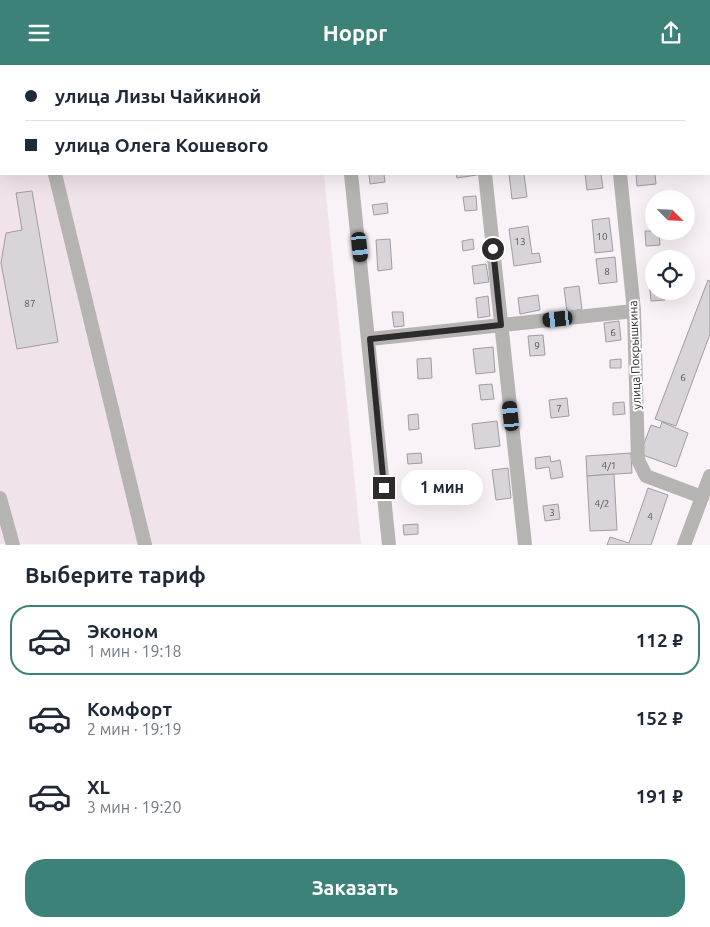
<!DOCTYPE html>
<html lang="ru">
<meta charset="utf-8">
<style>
body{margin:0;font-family:Ubuntu,sans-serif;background:#f2f2f3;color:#1f2937;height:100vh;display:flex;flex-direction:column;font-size:19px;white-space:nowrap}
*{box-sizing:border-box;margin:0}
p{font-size:16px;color:#747a83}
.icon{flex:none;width:28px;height:28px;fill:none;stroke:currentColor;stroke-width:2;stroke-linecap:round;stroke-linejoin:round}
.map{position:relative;height:480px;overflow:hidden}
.sheet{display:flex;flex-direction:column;background:#fff;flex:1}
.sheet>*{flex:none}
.hud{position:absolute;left:0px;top:0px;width:710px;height:110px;box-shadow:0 5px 20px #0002;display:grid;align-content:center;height:110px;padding:0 25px;background:#fff}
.needle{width:32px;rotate:114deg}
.fabs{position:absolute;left:645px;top:125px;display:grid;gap:10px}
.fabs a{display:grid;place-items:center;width:50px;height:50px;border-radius:50%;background:#fff;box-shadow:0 5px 20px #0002;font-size:25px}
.end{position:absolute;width:22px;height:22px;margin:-11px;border:6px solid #2e2b2d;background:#fff;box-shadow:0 0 0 2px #fff}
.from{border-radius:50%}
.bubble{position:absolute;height:35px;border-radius:18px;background:#fff;box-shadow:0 5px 20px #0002;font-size:16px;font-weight:600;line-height:35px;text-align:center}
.car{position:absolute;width:15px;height:30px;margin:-15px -8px;border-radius:6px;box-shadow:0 0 4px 1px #0007;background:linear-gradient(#222 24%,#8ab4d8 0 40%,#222 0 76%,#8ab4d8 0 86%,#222 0)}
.hud b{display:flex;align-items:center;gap:18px;height:48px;font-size:19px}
.hud b+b{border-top:1px solid #e0e1e3}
.hud i{width:12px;height:12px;background:#1f2937}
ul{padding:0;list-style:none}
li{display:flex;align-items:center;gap:15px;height:70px;margin:0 10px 8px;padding:0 15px;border:2px solid transparent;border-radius:20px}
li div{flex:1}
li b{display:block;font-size:19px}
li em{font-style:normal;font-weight:600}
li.on{border-color:#3c8279}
li>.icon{width:45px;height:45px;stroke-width:1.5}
h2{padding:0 25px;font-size:22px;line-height:60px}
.button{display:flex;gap:10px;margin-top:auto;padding:10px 25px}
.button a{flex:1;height:58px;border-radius:20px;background:#3c8279;color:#fff;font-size:20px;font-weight:600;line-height:58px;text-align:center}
header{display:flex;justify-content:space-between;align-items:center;height:65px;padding:0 25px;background:#3c8279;color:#fff;font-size:22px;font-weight:600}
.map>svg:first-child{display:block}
.built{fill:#f1e3ea}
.building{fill:#d8d4da;stroke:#a09da2}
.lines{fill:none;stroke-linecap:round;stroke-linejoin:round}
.minor{stroke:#b6b3b3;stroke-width:14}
.route{stroke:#2e2b2d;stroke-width:6}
.labels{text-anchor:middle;stroke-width:4;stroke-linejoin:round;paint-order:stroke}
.number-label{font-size:10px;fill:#585558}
.street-label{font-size:12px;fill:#2e2b2d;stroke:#fff}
</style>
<header><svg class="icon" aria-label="menu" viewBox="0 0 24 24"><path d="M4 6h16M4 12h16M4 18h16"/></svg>Hoppr<svg class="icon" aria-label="share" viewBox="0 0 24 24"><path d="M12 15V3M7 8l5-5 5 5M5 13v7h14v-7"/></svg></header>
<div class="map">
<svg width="710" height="480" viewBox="0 0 710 480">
<rect width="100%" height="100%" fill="#f9f2f6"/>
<polygon class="built" points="0,0 312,0 1,1 1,109 324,109 361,479 0,479"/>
<g class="building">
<polygon points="710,0 710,75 709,79 709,1"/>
<polygon points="369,109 384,109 385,117 370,119"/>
<polygon points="456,109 477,109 477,110 457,113"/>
<polygon points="509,109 524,109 527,132 512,134"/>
<polygon points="585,109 601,109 603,123 587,125"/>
<polygon points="636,109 655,109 656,119 637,121"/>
<polygon points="32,126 58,277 17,284 1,198 6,168 22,165 16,128"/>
<polygon points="476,131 477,145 465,146 463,132"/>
<polygon points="387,138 388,148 374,150 372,140"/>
<polygon points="609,153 613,186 595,188 592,155"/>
<polygon points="528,161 532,189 539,188 541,197 514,201 509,164"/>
<polygon points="645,166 659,166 660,180 646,181"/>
<polygon points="390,174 392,204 378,206 376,175"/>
<polygon points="473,174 474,184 463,186 462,176"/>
<polygon points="615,192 617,217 599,219 596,194"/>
<polygon points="486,199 489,217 474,219 472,201"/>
<polygon points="708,215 710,216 710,269 676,361 655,354"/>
<polygon points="649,217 654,217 654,226 664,226 665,235 651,236"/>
<polygon points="579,221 582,244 567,247 564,223"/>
<polygon points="538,230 540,245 520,249 518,233"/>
<polygon points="488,231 490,251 478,253 476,233"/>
<polygon points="392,247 403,247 404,261 394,262"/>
<polygon points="619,256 621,275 606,277 604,258"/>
<polygon points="543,270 545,290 530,291 528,271"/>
<polygon points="493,282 495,307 476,309 473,284"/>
<polygon points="431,293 432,313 418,314 417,294"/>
<polygon points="621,294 621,303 610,303 610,295"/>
<polygon points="492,319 494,334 481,335 479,320"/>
<polygon points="567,333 569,351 551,353 549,335"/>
<polygon points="624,337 625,349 613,350 613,338"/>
<polygon points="418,349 419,364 409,365 408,350"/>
<polygon points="497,356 500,381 475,384 472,359"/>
<polygon points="662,357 688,368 676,402 640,389 651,360 660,363"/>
<polygon points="421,388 422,398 408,399 407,389"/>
<polygon points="631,388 632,408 587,411 586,391"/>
<polygon points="550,391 551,397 560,395 563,412 551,414 549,402 536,404 535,393"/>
<polygon points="508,403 511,433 496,435 492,405"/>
<polygon points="614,409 617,465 590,466 587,411"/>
<polygon points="648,423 668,430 651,480 607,480 610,472 629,478"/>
<polygon points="558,439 560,454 545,456 543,441"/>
<polygon points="418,459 418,469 404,470 403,460"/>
</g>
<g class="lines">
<g class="minor">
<polyline points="339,0 340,1"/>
<polyline points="473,0 473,1"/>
<polyline points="609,0 609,1"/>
<polyline points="55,109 145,480"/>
<polyline points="351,109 389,480"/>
<polyline points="485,109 525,480"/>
<polyline points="620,109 634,246 638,395 646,411 702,432"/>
<polyline points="370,274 634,246"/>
<polyline points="0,433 13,480"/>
<polyline points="684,480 710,411"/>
</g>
</g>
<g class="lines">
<polyline class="route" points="384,423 370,274 501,260 493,184"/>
</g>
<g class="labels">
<g class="number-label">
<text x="602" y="175">10</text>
<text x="520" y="180">13</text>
<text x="607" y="210">8</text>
<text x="30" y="242">87</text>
<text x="613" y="271">6</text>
<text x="537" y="284">9</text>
<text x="683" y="316">6</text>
<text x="559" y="347">7</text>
<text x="609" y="404">4/1</text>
<text x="602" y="442">4/2</text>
<text x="552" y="451">3</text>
<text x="650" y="455">4</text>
</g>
<g class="street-label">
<text transform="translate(635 290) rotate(-92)" y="4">улица Покрышкина</text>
</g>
</g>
</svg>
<div class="fabs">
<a><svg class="needle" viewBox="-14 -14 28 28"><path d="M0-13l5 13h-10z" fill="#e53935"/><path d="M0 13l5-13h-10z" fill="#747a83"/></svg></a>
<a><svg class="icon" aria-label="locate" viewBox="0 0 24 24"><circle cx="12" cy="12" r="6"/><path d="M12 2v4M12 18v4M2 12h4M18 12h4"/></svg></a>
</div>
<i class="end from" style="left:493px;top:184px"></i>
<i class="end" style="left:384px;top:423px"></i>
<div class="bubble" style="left:401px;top:405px;width:82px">1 мин</div>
<i class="car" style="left:360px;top:182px;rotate:174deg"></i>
<i class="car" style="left:558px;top:254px;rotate:264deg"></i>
<i class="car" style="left:511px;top:351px;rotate:354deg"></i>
<div class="hud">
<b><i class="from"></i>улица Лизы Чайкиной</b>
<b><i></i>улица Олега Кошевого</b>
</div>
</div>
<section class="sheet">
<h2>Выберите тариф</h2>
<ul>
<li class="on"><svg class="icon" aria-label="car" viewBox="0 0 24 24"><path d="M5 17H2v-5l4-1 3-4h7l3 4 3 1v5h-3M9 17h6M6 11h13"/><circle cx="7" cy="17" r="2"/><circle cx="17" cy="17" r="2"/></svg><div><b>Эконом</b><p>1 мин · 19:18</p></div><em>112 ₽</em></li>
<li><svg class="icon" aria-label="car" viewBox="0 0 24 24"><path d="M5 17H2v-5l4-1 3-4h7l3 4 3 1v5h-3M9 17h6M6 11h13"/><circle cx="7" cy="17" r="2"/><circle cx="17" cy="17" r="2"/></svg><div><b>Комфорт</b><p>2 мин · 19:19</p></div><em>152 ₽</em></li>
<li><svg class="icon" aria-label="car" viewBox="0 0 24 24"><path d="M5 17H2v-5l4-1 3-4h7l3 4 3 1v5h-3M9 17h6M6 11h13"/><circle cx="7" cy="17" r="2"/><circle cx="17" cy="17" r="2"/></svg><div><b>XL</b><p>3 мин · 19:20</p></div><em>191 ₽</em></li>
</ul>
<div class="button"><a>Заказать</a></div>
</section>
